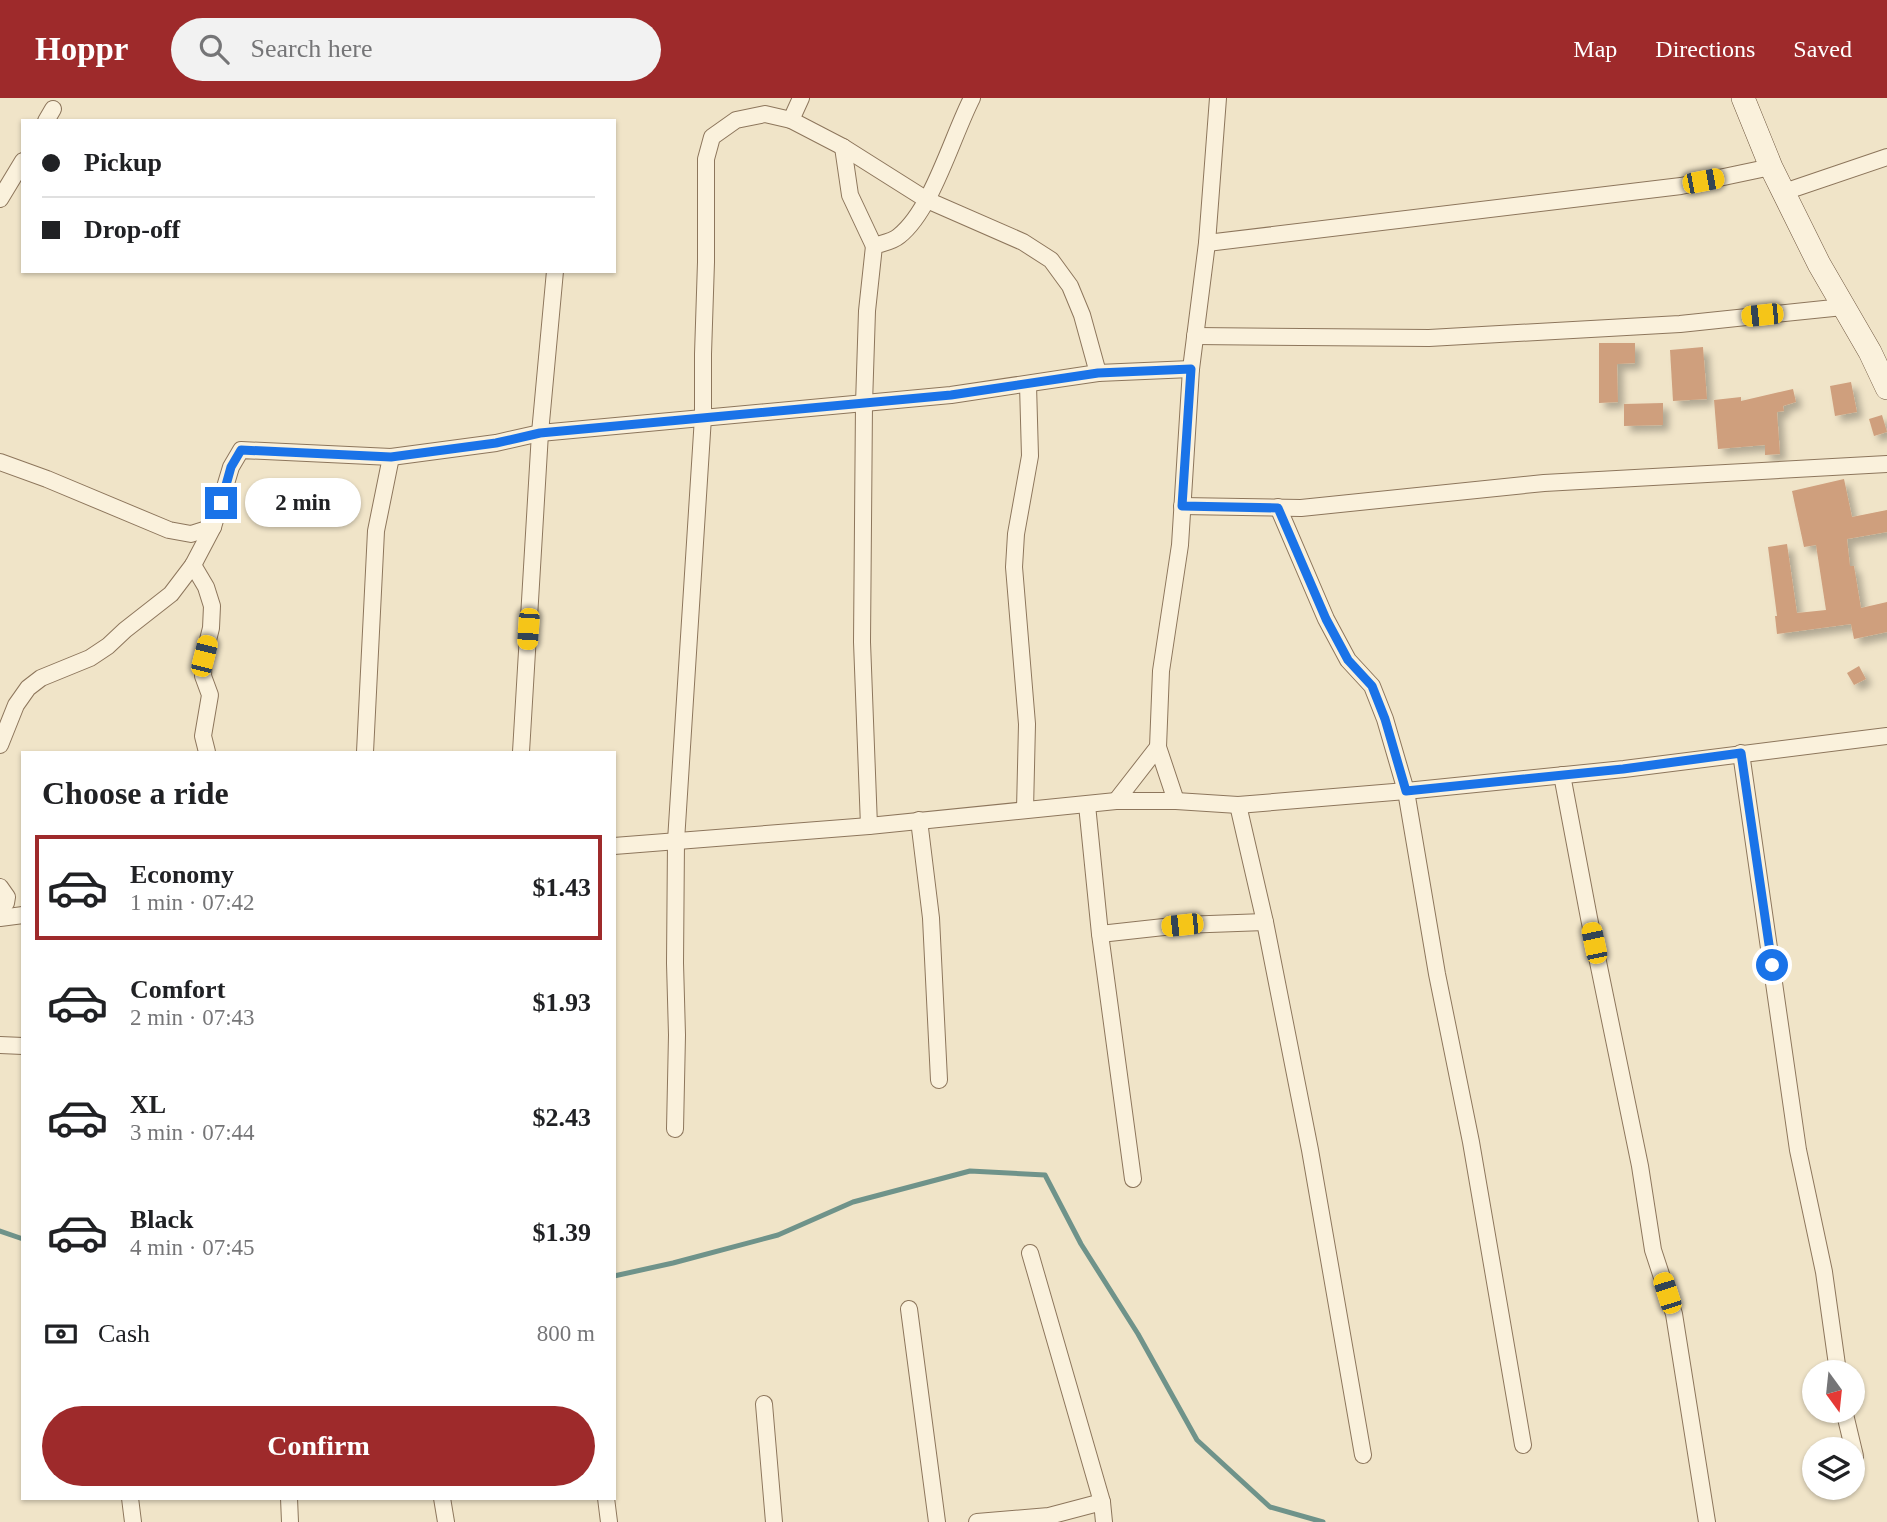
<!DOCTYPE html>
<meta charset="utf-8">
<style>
body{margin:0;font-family:"Times New Roman",serif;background:#f2f2f2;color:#202124;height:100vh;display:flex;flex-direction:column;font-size:26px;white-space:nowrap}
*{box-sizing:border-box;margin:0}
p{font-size:23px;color:#757577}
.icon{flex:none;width:38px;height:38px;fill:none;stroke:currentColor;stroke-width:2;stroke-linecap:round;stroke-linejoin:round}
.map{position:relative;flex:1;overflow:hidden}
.sheet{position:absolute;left:21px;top:653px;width:595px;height:749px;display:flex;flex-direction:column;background:#fff;border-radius:0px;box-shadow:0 2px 5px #0004}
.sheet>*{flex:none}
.banner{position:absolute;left:21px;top:21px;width:595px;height:154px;border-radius:0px;box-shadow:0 2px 5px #0004;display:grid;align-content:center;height:154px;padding:0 21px;background:#fff}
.needle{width:46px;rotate:165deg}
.tools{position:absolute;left:1802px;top:1262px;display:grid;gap:14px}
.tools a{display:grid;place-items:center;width:63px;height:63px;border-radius:50%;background:#fff;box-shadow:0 2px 5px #0004;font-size:35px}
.end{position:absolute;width:32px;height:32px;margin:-16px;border:9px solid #1a73e8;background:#fff;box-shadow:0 0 0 4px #fff}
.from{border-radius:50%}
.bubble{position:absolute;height:49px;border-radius:24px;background:#fff;box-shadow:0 2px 5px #0004;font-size:23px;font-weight:800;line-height:49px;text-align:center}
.car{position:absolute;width:21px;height:42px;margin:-21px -10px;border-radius:9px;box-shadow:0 0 5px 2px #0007;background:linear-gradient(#f5c518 24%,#345 0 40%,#f5c518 0 76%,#345 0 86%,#f5c518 0)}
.banner b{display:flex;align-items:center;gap:24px;height:66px;font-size:26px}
.banner b+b{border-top:2px solid #e0e0e0}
.banner i{width:18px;height:18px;background:#202124}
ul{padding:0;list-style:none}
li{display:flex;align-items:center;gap:21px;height:105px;margin:0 14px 10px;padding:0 7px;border:4px solid transparent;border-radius:0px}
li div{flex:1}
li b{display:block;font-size:26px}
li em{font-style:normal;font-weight:800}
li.current{border-color:#9e2a2b}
li>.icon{width:63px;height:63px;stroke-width:1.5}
h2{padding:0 21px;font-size:32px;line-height:84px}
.pay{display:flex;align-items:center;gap:18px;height:77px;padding:0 21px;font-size:26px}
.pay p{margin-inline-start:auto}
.cta{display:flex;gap:14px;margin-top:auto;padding:14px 21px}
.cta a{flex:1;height:80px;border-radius:42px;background:#9e2a2b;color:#fff;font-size:28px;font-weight:800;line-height:80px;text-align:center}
header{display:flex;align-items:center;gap:42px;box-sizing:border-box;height:98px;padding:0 35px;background:#9e2a2b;color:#fff}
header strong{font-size:33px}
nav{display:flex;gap:38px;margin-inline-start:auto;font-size:24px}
.search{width:490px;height:63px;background:#f2f2f2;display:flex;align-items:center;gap:18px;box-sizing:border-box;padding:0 24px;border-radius:38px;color:#757577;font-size:26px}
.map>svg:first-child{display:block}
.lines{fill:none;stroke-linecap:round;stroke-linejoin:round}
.stream{stroke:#6f938a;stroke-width:5}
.building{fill:#cf9f7d;filter:url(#shadow)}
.street-casing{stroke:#8d765c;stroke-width:18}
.secondary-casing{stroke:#6f573f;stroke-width:24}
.street{stroke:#faf1dc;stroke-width:16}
.secondary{stroke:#faf1dc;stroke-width:23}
.route{stroke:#1a73e8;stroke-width:9}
</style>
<header>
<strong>Hoppr</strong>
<div class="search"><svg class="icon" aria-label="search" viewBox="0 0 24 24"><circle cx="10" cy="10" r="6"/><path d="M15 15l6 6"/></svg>Search here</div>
<nav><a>Map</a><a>Directions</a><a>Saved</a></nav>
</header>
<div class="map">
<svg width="1887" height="1424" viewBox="0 0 1887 1424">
<defs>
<filter id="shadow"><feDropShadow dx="6" dy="6" stdDeviation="3.5" flood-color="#0004"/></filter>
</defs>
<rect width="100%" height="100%" fill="#f0e4c8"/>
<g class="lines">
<g class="stream">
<polyline points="0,1133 23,1141"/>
<polyline points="614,1178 673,1165 778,1137 853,1104 970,1073 1045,1077 1081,1146 1138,1236 1197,1342 1270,1409 1323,1424"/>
</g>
</g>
<g class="building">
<polygon points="1599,245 1635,245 1635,265 1617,266 1618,304 1599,305"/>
<polygon points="1703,249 1707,301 1673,303 1670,252"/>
<polygon points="1851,284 1857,314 1835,318 1830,288"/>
<polygon points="1793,291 1796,304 1783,308 1784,313 1777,314 1780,356 1765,357 1765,347 1718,351 1714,302 1741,299 1741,303"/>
<polygon points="1663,305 1663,327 1624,328 1624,306"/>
<polygon points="1882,317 1887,334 1874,338 1869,321"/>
<polygon points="1844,381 1852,419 1887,412 1887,434 1847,441 1850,468 1854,468 1861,510 1887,504 1887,534 1854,541 1851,526 1777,536 1775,518 1777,518 1768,449 1787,446 1797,515 1826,512 1816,447 1804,449 1792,393"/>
<polygon points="1859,568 1866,581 1854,587 1847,575"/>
</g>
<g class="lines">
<g class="street-casing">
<g id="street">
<polyline points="791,22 801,0"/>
<polyline points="46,23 53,11"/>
<polyline points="843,49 850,97 874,148"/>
<polyline points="1784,94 1887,59"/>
<polyline points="0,101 23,63"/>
<polyline points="1207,145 1681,88 1771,69"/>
<polyline points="1195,238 1429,240 1680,226 1843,209"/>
<polyline points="0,364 47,381 169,432 191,436 213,429"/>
<polyline points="1182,408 1301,410 1544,385 1887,366"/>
<polyline points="1278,409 1326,521 1348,562 1372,588 1385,621 1406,693 1437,876 1471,1044 1523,1347"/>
<polyline points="193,467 206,489 212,508 211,530 204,558 203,578 210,597 203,638 207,654"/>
<polyline points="0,647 16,607 28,590 41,580 90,560 108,548 125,532 171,496 193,467 213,429 231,369 241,352 391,359 496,345 540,335 951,297 1098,275 1191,271"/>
<polyline points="365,654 376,433 391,359"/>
<polyline points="521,654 540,335 555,173"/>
<polyline points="1741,655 1798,1052 1824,1174 1838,1274"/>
<polyline points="1562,677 1589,820 1640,1068 1653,1152 1674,1216 1707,1424"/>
<polyline points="1116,703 1158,649"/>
<polyline points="1176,703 1158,649 1161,573 1180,447 1191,271 1207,145 1218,0"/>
<polyline points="1087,707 1100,836 1133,1081"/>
<polyline points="1238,707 1265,824 1310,1052 1363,1357"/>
<polyline points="1025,712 1027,626 1014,469 1016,436 1030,358 1028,287"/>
<polyline points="919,722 931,820 939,982"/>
<path d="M869,728l-7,-184 2,-238 3,-93 7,-65c8,-3 18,-4 25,-10 33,-26 53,-99 73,-138"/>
<polyline points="614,748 869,728 1116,703 1176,703 1238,707 1406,693 1624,671 1887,638"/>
<polyline points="0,789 7,799 6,805 0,812"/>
<polyline points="0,820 23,817"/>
<polyline points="1100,836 1182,827 1265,824"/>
<polyline points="0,947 23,948"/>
<polyline points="675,1031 677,937 675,865 676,743 703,319 703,256 706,164 706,61 712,39 736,22 765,16 791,22 843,49 927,102 1023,144 1051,162 1070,188 1082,217 1098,275"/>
<polyline points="1030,1155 1102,1404 1104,1424"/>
<polyline points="909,1211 937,1424"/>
<polyline points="764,1306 774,1424"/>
<polyline points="1844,1312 1855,1358"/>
<polyline points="130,1400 133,1424"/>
<polyline points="289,1400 290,1424"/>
<polyline points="442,1400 446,1424"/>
<polyline points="606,1400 609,1424"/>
<polyline points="977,1424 1049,1418 1102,1404"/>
</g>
</g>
<g class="secondary-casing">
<polyline id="secondary" points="1743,0 1771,69 1819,166 1870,254 1887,290"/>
</g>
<use href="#street" class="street"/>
<use href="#secondary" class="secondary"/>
</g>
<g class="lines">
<polyline class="route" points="221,405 231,369 241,352 391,359 496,345 540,335 951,297 1098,275 1191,271 1182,408 1278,410 1326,521 1348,562 1372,588 1385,621 1406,693 1623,671 1741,655 1772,867"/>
</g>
</svg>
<div class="tools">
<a><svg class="needle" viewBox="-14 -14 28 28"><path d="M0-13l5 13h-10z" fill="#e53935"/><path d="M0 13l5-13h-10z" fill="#757577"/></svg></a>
<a><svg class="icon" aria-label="layers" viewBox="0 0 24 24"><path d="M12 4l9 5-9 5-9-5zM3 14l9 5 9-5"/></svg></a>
</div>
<i class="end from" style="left:1772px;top:867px"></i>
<i class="end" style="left:221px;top:405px"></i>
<div class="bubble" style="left:245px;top:380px;width:116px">2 min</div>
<i class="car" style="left:1703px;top:83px;rotate:79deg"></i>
<i class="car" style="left:1762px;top:217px;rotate:264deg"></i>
<i class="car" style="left:528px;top:531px;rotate:184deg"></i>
<i class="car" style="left:204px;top:558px;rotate:14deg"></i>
<i class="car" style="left:1182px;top:827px;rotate:264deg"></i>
<i class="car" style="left:1594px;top:845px;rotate:348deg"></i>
<i class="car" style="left:1667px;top:1195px;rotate:342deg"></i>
<div class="banner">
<b><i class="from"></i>Pickup</b>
<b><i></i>Drop-off</b>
</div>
<section class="sheet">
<h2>Choose a ride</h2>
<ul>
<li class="current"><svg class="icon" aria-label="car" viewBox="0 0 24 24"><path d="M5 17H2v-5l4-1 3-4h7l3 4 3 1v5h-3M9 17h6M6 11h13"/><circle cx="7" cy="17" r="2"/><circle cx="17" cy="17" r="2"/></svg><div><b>Economy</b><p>1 min · 07:42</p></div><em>$1.43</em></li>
<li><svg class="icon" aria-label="car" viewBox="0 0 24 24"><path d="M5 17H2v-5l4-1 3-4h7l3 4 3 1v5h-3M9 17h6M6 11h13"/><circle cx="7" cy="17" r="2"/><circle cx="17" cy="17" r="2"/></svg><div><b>Comfort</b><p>2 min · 07:43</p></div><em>$1.93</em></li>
<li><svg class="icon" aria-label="car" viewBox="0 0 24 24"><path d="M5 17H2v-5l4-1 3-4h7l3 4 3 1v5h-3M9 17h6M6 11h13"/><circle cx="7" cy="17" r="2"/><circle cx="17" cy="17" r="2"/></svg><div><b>XL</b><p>3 min · 07:44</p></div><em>$2.43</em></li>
<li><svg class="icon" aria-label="car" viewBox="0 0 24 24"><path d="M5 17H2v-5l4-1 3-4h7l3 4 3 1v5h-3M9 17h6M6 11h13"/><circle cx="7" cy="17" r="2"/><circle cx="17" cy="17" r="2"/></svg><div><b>Black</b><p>4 min · 07:45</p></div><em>$1.39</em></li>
</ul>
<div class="pay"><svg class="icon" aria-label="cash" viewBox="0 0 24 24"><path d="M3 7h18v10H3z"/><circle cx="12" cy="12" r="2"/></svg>Cash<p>800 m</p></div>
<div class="cta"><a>Confirm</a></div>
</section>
</div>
